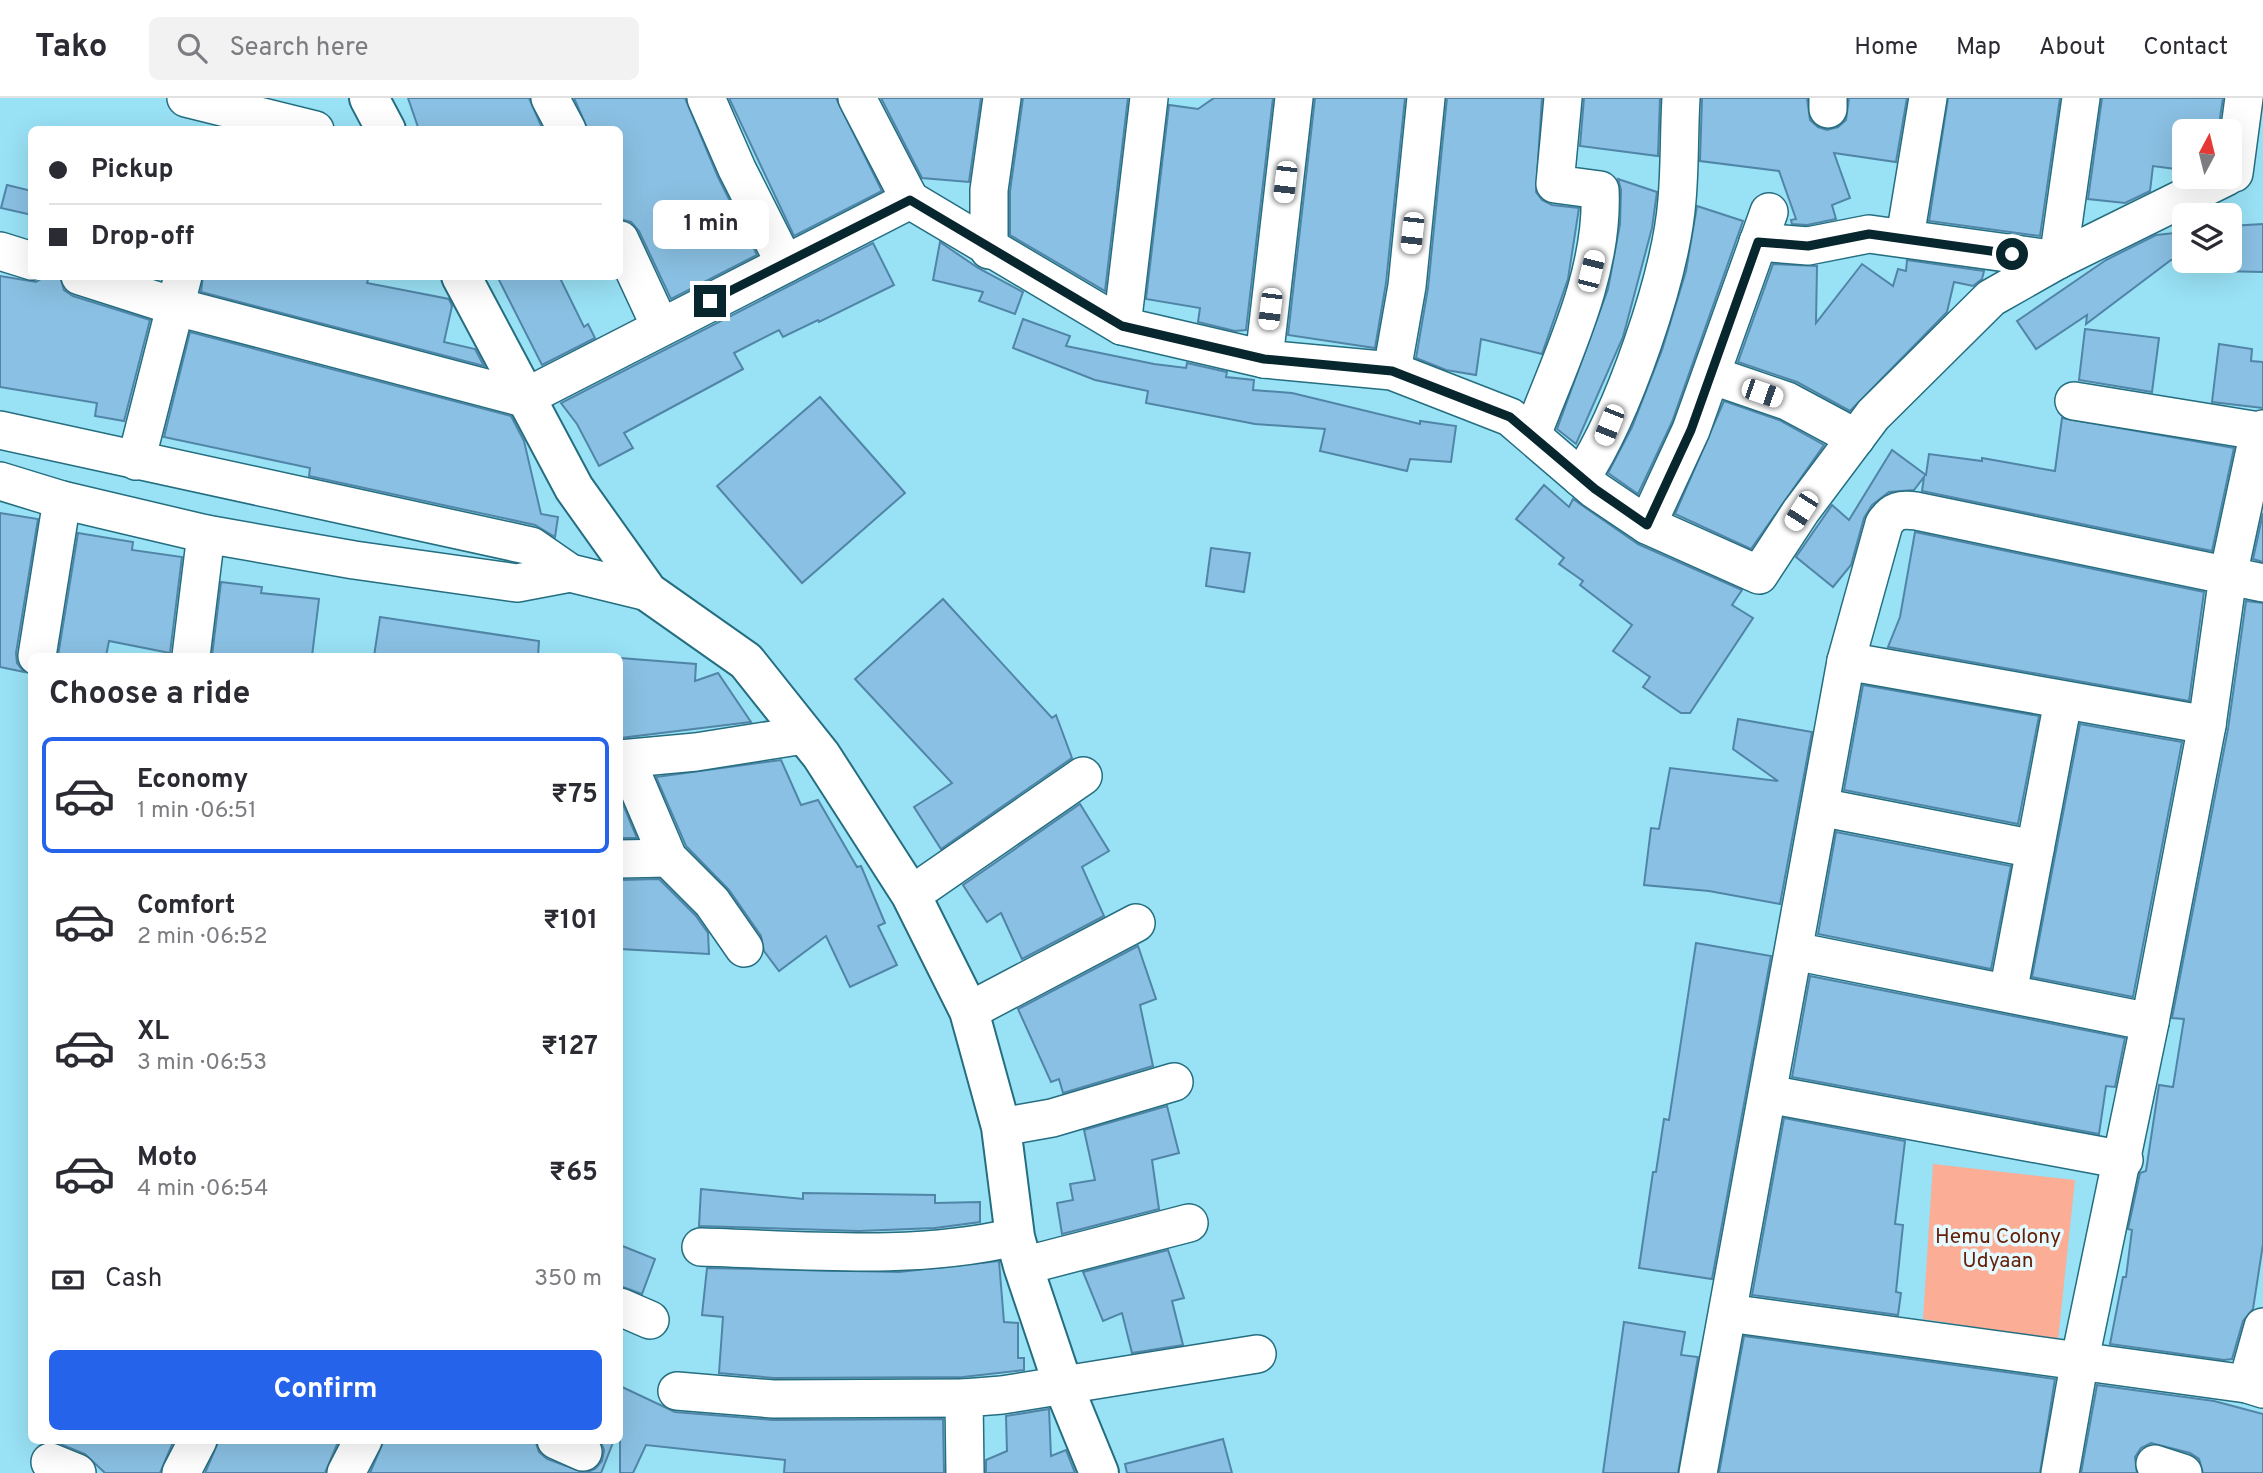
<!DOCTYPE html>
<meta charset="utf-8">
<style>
body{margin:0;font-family:Overpass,sans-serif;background:#f2f2f3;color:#2b2b33;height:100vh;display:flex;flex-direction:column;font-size:26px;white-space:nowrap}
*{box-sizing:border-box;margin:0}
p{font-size:23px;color:#7c7c81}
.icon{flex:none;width:38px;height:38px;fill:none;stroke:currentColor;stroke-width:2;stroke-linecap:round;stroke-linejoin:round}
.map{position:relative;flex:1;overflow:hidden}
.details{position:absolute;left:28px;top:555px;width:595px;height:791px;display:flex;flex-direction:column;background:#fff;border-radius:10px;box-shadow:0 7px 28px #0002}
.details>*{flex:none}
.hud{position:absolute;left:28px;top:28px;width:595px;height:154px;border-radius:10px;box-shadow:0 7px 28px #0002;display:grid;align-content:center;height:154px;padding:0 21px;background:#fff}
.needle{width:46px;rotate:7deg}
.fabs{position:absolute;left:2172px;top:21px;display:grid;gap:14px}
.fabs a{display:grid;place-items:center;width:70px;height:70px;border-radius:10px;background:#fff;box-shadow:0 7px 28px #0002;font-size:35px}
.end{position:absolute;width:32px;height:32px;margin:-16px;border:9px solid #07262d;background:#fff;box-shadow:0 0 0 4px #fff}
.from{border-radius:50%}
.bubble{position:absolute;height:49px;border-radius:10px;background:#fff;box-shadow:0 7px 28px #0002;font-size:23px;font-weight:700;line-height:49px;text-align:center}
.car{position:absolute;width:21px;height:42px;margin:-21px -10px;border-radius:9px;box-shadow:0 0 5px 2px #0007;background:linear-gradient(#fff 24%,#345 0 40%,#fff 0 76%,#345 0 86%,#fff 0)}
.hud b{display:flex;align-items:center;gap:24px;height:66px;font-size:26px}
.hud b+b{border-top:2px solid #e1e1e2}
.hud i{width:18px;height:18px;background:#2b2b33}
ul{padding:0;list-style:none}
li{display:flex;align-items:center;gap:21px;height:116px;margin:0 14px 10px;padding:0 7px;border:4px solid transparent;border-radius:10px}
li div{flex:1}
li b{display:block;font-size:26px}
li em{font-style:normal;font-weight:700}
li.on{border-color:#2563eb}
li>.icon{width:63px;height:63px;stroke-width:1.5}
h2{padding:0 21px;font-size:32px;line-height:84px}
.pay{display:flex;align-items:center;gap:18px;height:77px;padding:0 21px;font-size:26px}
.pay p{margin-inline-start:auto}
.cta{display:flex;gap:14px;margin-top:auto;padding:14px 21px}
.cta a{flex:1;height:80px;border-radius:10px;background:#2563eb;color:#fff;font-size:28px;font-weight:700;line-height:80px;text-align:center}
header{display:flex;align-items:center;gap:42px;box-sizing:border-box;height:98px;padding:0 35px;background:#fff;border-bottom:2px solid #e1e1e2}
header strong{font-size:33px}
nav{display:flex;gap:38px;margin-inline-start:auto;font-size:24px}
.search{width:490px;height:63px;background:#f2f2f3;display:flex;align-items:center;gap:18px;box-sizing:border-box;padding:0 24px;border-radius:10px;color:#7c7c81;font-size:26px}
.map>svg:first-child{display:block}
.green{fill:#fbad95}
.building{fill:#8ac0e3;stroke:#5085a7;stroke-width:2}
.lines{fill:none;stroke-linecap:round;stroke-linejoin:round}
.minor-casing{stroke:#246e80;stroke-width:40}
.major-casing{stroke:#246e80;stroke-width:42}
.minor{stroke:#fff;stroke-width:37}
.major{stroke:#fff;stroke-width:38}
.route{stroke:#07262d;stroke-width:9}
.labels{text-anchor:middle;stroke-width:7;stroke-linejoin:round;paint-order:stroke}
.park-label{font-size:21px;fill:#662008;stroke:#e5f9ff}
</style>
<header>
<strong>Tako</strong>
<div class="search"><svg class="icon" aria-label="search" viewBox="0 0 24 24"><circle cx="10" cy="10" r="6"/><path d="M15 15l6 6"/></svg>Search here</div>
<nav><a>Home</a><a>Map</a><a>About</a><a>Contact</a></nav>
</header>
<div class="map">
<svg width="2263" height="1375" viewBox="0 0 2263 1375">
<rect width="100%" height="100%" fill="#99e1f5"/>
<polygon class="green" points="1933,1066 2075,1082 2058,1242 1923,1221"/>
<g class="building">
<polygon points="408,0 529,0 543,32 419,32"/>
<polygon points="574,0 685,0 718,79 757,157 671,201 639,133 631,124 620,121 620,32 588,32"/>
<polygon points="729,0 836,0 882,93 794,138"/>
<polygon points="881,0 981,0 969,84 922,80"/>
<polygon points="1023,0 1128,0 1105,193 1010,137 1010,93"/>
<polygon points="1214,0 1273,0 1246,232 1235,233 1198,224 1200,210 1146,201 1169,7 1198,11"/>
<polygon points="1315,0 1405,0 1386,185 1375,250 1288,237"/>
<polygon points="1447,0 1542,0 1536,94 1542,102 1552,107 1579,110 1568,181 1542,256 1481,241 1476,277 1446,272 1416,260 1428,190"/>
<polygon points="1584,0 1660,0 1658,58 1580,48"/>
<polygon points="1702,0 1807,0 1810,22 1818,29 1827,32 1838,29 1846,22 1849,0 1907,0 1896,64 1834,55 1850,100 1832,107 1836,121 1807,127 1792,126 1791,122 1796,121 1779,73 1700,63"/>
<polygon points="1948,0 2060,0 2040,138 1929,123"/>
<polygon points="2102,0 2223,0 2218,33 2184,33 2184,72 2153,68 2150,93 2125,105 2088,101"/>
<polygon points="1618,81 1657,94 1652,130 1623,239 1576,346 1557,331 1608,191 1620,126 1621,92"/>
<polygon points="7,87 32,93 32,117 1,110"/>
<polygon points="1697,108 1743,123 1672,324 1638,396 1608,375 1632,329 1662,252 1686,173"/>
<polygon points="2263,126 2263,174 2220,173 2221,163 2230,163 2230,128"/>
<polygon points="2184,134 2184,160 2171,162 2086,226 2087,217 2036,251 2017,223 2106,162 2156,137"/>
<polygon points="940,144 978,170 1023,194 1015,216 979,203 983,194 933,182"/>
<polygon points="873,145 894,187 819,224 818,222 783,239 779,232 734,255 743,271 624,335 633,350 599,368 577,326 561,305"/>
<polygon points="1907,162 1984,173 1982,181 1973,188 1954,184 1947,214 1850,313 1797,284 1738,264 1773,166 1817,168 1816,225 1862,166 1893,188 1898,171 1906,173"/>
<polygon points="0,178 36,184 46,178 60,178 64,192 73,198 150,222 124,323 95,318 97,305 0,289"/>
<polygon points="203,178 369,178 367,185 449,201 452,208 444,244 475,251 484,268 201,194"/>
<polygon points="497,178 559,178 584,229 588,226 595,240 542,267"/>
<polygon points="1023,221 1070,238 1066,248 1154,266 1186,270 1187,265 1227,274 1226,279 1254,282 1253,292 1292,295 1420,326 1420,323 1456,328 1451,364 1410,361 1407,373 1320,353 1325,331 1255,326 1146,305 1148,293 1095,282 1013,250"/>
<polygon points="2085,231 2159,240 2152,294 2079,282"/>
<polygon points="190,234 511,318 524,343 541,416 558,419 555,439 535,427 309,378 310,370 164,339"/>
<polygon points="2219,246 2252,251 2251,263 2263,264 2263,310 2212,304"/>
<polygon points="820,299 905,395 802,485 717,388"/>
<polygon points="1724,303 1779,322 1824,347 1751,451 1675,416"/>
<polygon points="2062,320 2234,350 2212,453 1922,393 1924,379 1914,392 1889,394 1872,407 1864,420 1851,467 1833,489 1796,459 1832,407 1849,422 1892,352 1926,377 1929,356 1982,363 1982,360 2055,373"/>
<polygon points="1544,387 1569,409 1573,401 1638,446 1742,492 1732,507 1753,520 1690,615 1681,615 1643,589 1650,579 1613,553 1632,527 1580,487 1583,483 1559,466 1564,460 1516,421"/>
<polygon points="0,415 38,421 16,555 17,565 24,574 0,569"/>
<polygon points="2263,415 2263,464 2253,461"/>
<polygon points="1915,434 2204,494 2189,603 1888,549 1900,519"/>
<polygon points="78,435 133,444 132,452 182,459 170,555 109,543 106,558 58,558"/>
<polygon points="1211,450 1250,455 1244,494 1206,488"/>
<polygon points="221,484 262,489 261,495 319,501 312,558 212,558"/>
<polygon points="943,501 1052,620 1056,617 1072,660 941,751 914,709 952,685 855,581"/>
<polygon points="2246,503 2263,505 2263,1146 2253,1211 2243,1223 2232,1261 2224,1262 2110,1246 2123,1179 2126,1179 2132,1132 2128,1131 2140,1075 2146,1073 2159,987 2173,989 2184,921 2172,920 2228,631"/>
<polygon points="380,519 539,543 538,558 374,558"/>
<polygon points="620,560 696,566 695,583 718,575 751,624 620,640"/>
<polygon points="1863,587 2039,618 2018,726 1844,692"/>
<polygon points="1738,621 1812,634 1780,806 1709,793 1644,787 1651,730 1659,731 1670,670 1778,683 1733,651"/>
<polygon points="2080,626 2182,644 2133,899 2032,879"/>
<polygon points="781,662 801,707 818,702 857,769 861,768 885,825 878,828 897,867 850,889 826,838 779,873 764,853 761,838 729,792 686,748 656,679"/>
<polygon points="620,699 637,740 620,740"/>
<polygon points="1080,706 1109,753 1082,769 1104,818 1022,861 1001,815 987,824 963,787"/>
<polygon points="1836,734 2011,768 1991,871 1818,836"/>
<polygon points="659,781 696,818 708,835 709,856 620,851 620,782"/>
<polygon points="1696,845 1771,858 1712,1181 1639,1170 1653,1074 1656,1074 1664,1021 1669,1022"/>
<polygon points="1138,848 1156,901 1140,907 1153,968 1063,995 1059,981 1051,984 1018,911"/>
<polygon points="1810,878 2125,940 2115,989 2106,988 2099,1036 1792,979"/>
<polygon points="1167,1008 1179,1055 1152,1062 1159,1111 1062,1136 1057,1105 1073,1102 1070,1086 1095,1082 1084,1032"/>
<polygon points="1784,1020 1905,1043 1895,1126 1903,1127 1896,1194 1901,1195 1898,1217 1752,1197"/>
<polygon points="701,1091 803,1101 803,1095 935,1097 935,1105 980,1104 980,1124 935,1130 859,1133 699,1128"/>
<polygon points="620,1147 655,1161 642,1196 620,1188"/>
<polygon points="1168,1152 1184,1200 1172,1203 1183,1247 1132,1255 1122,1215 1103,1223 1083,1174"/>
<polygon points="999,1163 1004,1224 1018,1225 1018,1260 1024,1260 1024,1272 963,1279 774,1280 719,1275 723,1219 702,1217 707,1170 899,1174"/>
<polygon points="1624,1224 1685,1234 1681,1257 1698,1259 1678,1375 1603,1375"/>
<polygon points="1744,1238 2055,1281 2040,1375 1719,1375"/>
<polygon points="2097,1287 2214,1303 2263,1316 2263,1375 2203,1375 2199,1361 2190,1355 2151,1345 2141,1350 2135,1359 2137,1375 2081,1375"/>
<polygon points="620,1288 675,1314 773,1322 943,1321 944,1375 784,1375 785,1362 646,1347 633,1375 620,1375"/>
<polygon points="1049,1311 1051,1358 1066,1352 1075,1375 986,1375 986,1362 1007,1353 1006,1318"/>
<polygon points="1223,1341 1232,1375 1127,1375 1125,1366"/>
<polygon points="40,1342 174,1342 160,1375 105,1375 85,1356 58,1345"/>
<polygon points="219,1342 339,1342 325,1375 205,1375"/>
<polygon points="384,1342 535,1342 539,1354 547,1361 585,1375 595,1371 602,1363 604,1352 600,1342 614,1342 601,1375 370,1375"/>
</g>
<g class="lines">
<g class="minor-casing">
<g id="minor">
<polyline points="186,0 315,32"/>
<polyline points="550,0 567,32"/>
<polyline points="706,0 737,71 785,166"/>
<polyline points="857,0 910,102"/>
<polyline points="1828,11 1828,0"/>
<polyline points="2234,75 2244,0"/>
<polyline points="1905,139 1928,0"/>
<polyline points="620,142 660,228"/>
<polyline points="1758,144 1808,148 1869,136 2058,162"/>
<polyline points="989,152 989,92 1002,0"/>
<polyline points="0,153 32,163"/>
<polyline points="2058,162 2081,0"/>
<polyline points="80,178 177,209 524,300 910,102 1122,228 1264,261 1392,273 1510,319 1595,392 1647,427 1759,477 1801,413 1873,317 1991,200 2058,162 2226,79"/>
<polyline points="1122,228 1149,0"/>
<polyline points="1264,261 1294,0"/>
<polyline points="1392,273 1407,188 1426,0"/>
<polyline points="1711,277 1787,303 1856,340"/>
<polyline points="2074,303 2259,333"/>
<polyline points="0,332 531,448 570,475 648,494"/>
<path d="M1532,337c29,-77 72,-161 68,-245l-45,-6 8,-86"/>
<polyline points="136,363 183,178"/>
<path d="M1581,380c42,-64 90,-201 96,-278 3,-34 2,-68 4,-102"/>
<polyline points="0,383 62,402 206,436 354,462 517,485 570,475"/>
<polyline points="1647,427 1691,332 1769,114"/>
<polyline points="37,558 62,402"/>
<polyline points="191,558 206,436"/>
<polyline points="1846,563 2207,627"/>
<polyline points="620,661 696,654 804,637"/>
<polyline points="626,661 668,760 712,804 744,850"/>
<polyline points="1820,709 2035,751"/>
<polyline points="620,761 668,760"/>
<polyline points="911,797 1083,678"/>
<polyline points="1794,853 2150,924"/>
<polyline points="2008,895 2063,603"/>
<polyline points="969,913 1136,825"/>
<polyline points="1768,996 2124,1062"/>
<polyline points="1001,1029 1052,1020 1174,984"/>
<path d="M701,1149c106,3 211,14 314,-10"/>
<polyline points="1023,1168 1189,1125"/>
<polyline points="620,1209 650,1222"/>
<polyline points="1728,1215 2247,1286 2263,1291"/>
<polyline points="2247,1286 2263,1229"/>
<polyline points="677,1293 773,1301 964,1300"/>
<polyline points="556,1342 583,1354"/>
<polyline points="50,1364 77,1375"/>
<polyline points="2155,1366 2183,1375"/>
<polyline points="181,1375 198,1342"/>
<polyline points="346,1375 363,1342"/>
<polyline points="965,1375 964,1300 1002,1297 1257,1256"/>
<path d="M1698,1375l148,-812 38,-137c9,-14 17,-15 32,-13l347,72"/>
<polyline points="2060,1375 2080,1261 2150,924 2207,627 2228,478 2259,333 2263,331"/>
</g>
</g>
<g class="major-casing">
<g id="major">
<polyline points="369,0 386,32"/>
<polyline points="461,178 574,390 648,494 746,563 821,657 911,797 969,913 1001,1029 1015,1139 1023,1168 1063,1287 1099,1375"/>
</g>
</g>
<use href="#minor" class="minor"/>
<use href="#major" class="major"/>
</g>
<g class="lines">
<polyline class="route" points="710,203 910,102 1122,228 1264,261 1392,273 1510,319 1595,391 1647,427 1691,332 1758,144 1808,148 1869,136 2012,156"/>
</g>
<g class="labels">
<g class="park-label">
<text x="1998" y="1145">Hemu Colony<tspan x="1998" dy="24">Udyaan</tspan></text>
</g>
</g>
</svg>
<div class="fabs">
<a><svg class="needle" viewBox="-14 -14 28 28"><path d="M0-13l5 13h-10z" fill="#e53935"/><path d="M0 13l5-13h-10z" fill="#7c7c81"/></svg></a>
<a><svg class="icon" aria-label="layers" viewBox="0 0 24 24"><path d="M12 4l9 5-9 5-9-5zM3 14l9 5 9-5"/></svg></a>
</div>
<i class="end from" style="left:2012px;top:156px"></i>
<i class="end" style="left:710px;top:203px"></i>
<div class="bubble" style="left:653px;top:102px;width:116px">1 min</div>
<i class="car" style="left:1285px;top:84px;rotate:187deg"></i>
<i class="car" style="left:1412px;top:135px;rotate:186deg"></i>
<i class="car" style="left:1591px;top:173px;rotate:14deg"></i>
<i class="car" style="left:1270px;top:211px;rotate:187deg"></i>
<i class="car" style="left:1762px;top:295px;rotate:109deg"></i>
<i class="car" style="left:1609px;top:327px;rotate:202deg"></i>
<i class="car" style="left:1801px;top:413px;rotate:213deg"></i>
<div class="hud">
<b><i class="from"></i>Pickup</b>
<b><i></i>Drop-off</b>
</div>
<section class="details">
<h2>Choose a ride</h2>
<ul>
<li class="on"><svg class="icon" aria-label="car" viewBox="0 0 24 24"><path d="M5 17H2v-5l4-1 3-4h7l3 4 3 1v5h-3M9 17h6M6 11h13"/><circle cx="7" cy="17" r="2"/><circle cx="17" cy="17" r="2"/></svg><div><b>Economy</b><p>1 min · 06:51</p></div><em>₹75</em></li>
<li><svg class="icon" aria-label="car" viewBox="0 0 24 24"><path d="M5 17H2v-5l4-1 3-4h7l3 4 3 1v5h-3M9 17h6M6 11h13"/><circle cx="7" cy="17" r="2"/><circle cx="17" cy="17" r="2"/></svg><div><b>Comfort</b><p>2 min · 06:52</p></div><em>₹101</em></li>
<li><svg class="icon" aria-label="car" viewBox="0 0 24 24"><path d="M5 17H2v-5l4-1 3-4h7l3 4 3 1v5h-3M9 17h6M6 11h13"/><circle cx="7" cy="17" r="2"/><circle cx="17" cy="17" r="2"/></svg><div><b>XL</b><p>3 min · 06:53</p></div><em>₹127</em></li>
<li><svg class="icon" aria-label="car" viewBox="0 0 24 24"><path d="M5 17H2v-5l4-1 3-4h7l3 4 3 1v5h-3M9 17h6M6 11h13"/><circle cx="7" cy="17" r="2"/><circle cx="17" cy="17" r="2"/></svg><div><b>Moto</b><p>4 min · 06:54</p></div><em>₹65</em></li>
</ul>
<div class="pay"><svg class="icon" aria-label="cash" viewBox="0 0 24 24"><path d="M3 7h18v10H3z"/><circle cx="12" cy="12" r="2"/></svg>Cash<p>350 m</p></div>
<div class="cta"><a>Confirm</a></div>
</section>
</div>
